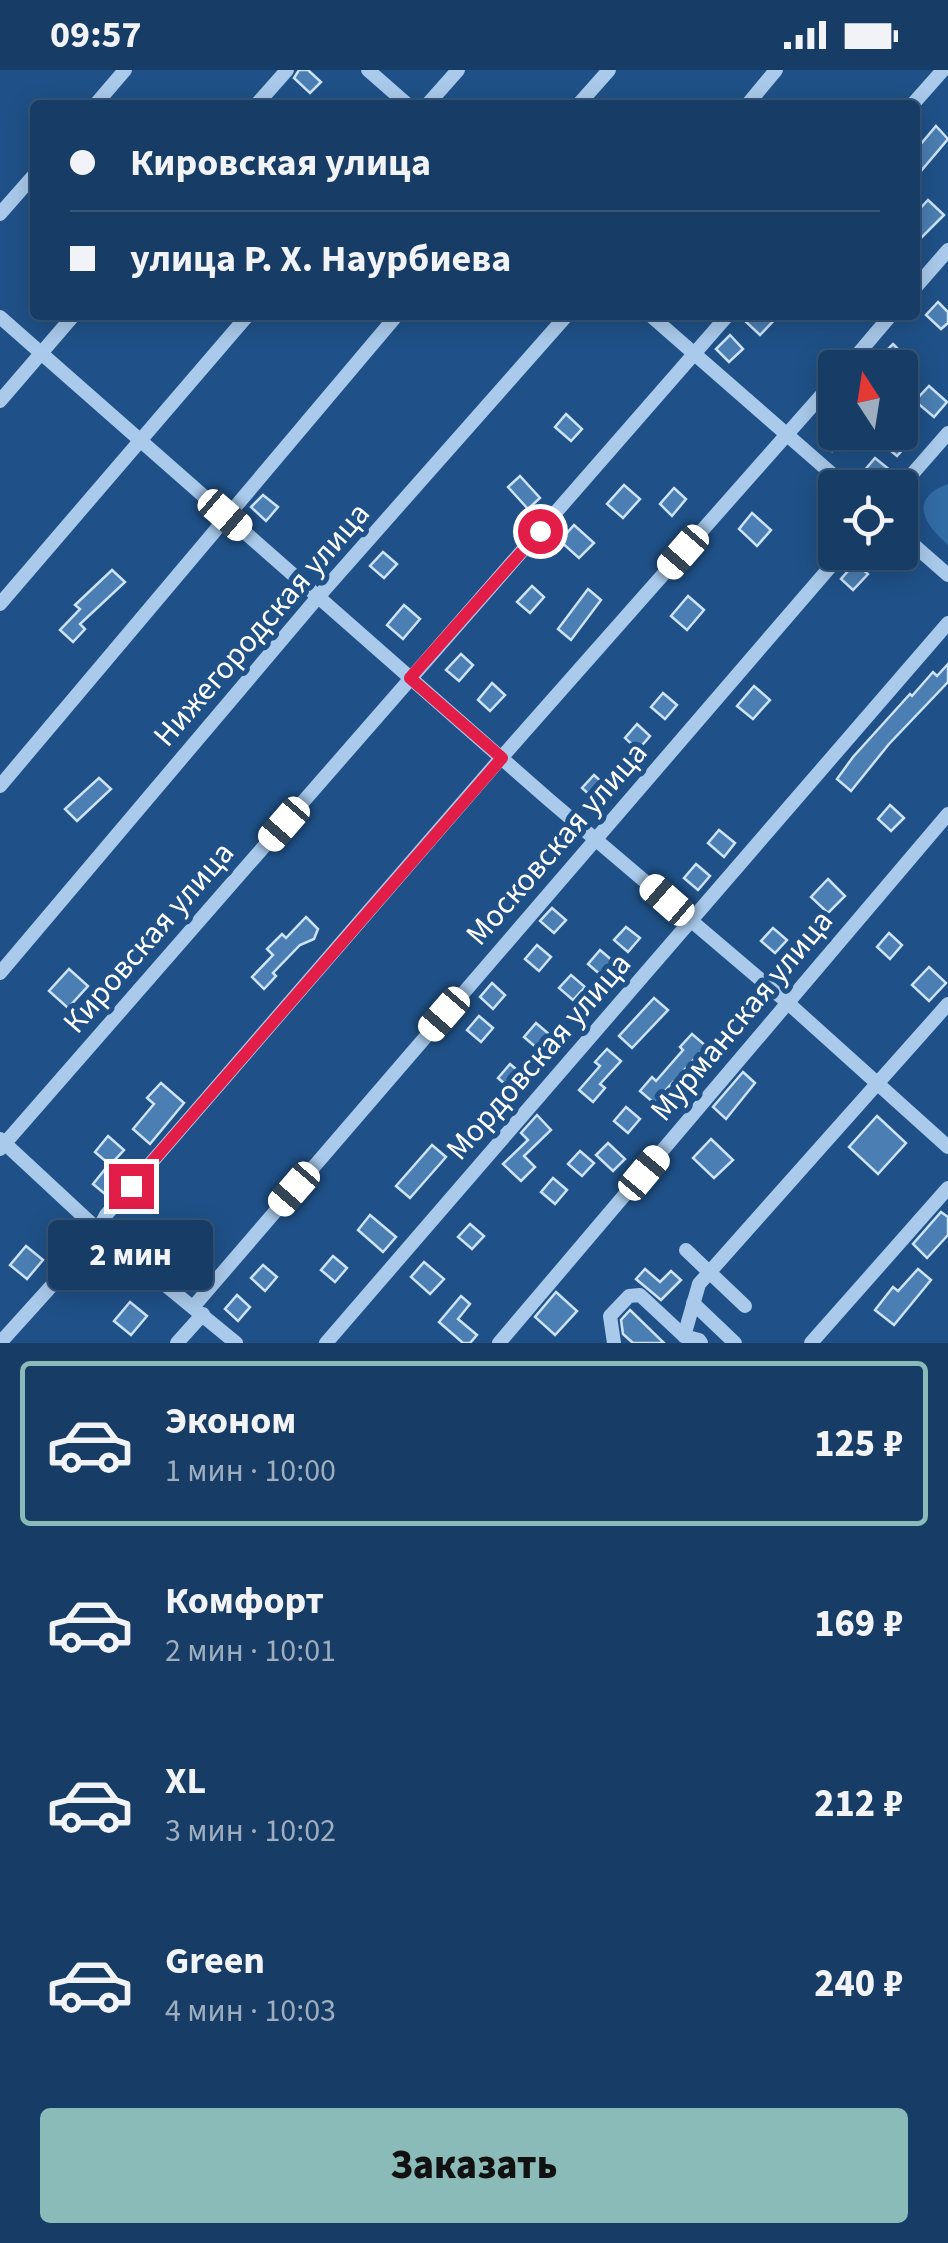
<!DOCTYPE html>
<html lang="ru">
<meta charset="utf-8">
<style>
body{margin:0;font-family:"Source Sans 3",sans-serif;background:#20446c;color:#f1f3f6;height:100vh;display:flex;flex-direction:column;font-size:38px;white-space:nowrap}
*{box-sizing:border-box;margin:0}
p{font-size:32px;color:#9eaebf}
.icon{flex:none;width:55px;height:55px;fill:none;stroke:currentColor;stroke-width:2;stroke-linecap:round;stroke-linejoin:round}
.map{position:relative;height:1273px;overflow:hidden}
.sheet{display:flex;flex-direction:column;background:#173d66;flex:1}
.sheet>*{flex:none}
.guide{position:absolute;left:30px;top:30px;width:890px;height:220px;border-radius:10px;box-shadow:0 5px 25px #0003,0 0 0 2px #36567a;display:grid;align-content:center;height:220px;padding:0 40px;background:#173d66}
.needle{width:65px;rotate:348deg}
.buttons{position:absolute;left:818px;top:280px;display:grid;gap:20px}
.buttons a{display:grid;place-items:center;width:100px;height:100px;border-radius:10px;background:#173d66;box-shadow:0 5px 25px #0003,0 0 0 2px #36567a;font-size:50px}
.end{position:absolute;width:45px;height:45px;margin:-22px;border:12px solid #e11d48;background:#fff;box-shadow:0 0 0 5px #fff}
.from{border-radius:50%}
.bubble{position:absolute;height:70px;border-radius:10px;background:#173d66;box-shadow:0 5px 25px #0003,0 0 0 2px #36567a;font-size:32px;font-weight:800;line-height:70px;text-align:center}
.car{position:absolute;width:30px;height:60px;margin:-30px -15px;border-radius:12px;box-shadow:0 0 8px 2px #0007;background:linear-gradient(#fff 24%,#345 0 40%,#fff 0 76%,#345 0 86%,#fff 0)}
.guide b{display:flex;align-items:center;gap:35px;height:95px;font-size:38px}
.guide b+b{border-top:2px solid #36567a}
.guide i{width:25px;height:25px;background:#f1f3f6}
ul{padding:18px 0 0;list-style:none}
li{display:flex;align-items:center;gap:30px;height:165px;margin:0 20px 15px;padding:0 20px;border:5px solid transparent;border-radius:10px}
li div{flex:1}
li b{display:block;font-size:38px}
li em{font-style:normal;font-weight:800}
li.current{border-color:#8bbbb9}
li>.icon{width:90px;height:90px;stroke-width:1.5}
.cta{display:flex;gap:20px;margin-top:auto;padding:20px 40px}
.cta a{flex:1;height:115px;border-radius:10px;background:#8bbbb9;color:#111;font-size:40px;font-weight:800;line-height:115px;text-align:center}
.status{display:flex;justify-content:space-between;align-items:center;height:70px;padding:0 50px;background:#173d66;direction:ltr}
.status svg{height:28px;fill:currentColor}
.map>svg:first-child{display:block}
.green{fill:#326ca5}
.building{fill:#4b7eb2;stroke:#cde3f8;stroke-width:2.5}
.lines{fill:none;stroke-linecap:round;stroke-linejoin:round}
.minor{stroke:#a9caeb;stroke-width:14}
.route{stroke:#e11d48;stroke-width:12}
.labels{text-anchor:middle;stroke-width:10;stroke-linejoin:round;paint-order:stroke}
.street-label{font-size:32px;fill:#fff;stroke:#1f5188}
</style>
<div class="status"><b>09:57</b><svg viewBox="0 0 49 12"><path d="M0 12V9h3v3zM5 12V6h3v6zM10 12V3h3v9zM15 12V0h3v12zM26 1h20v11H26zM47 4h2v5h-2z"/></svg></div>
<div class="map">
<svg width="948" height="1273" viewBox="0 0 948 1273">
<rect width="100%" height="100%" fill="#1f5188"/>
<path class="green" d="M948,414v61c-23,-20 -41,-46 0,-61z"/>
<g class="building">
<polygon points="299,0 308,0 321,12 310,23 294,8"/>
<polygon points="936,56 948,69 915,108 915,81"/>
<polygon points="928,130 944,145 915,174 915,144"/>
<polygon points="938,232 948,242 948,253 941,259 926,245"/>
<polygon points="749,245 779,245 760,265 744,250"/>
<polygon points="730,265 743,279 729,292 716,279"/>
<polygon points="893,274 908,289 900,298 893,298 881,286"/>
<polygon points="929,316 947,332 934,347 915,331"/>
<polygon points="566,344 582,359 571,371 555,357"/>
<polygon points="835,352 835,362 848,362 832,381 819,370"/>
<polygon points="894,362 902,362 911,370 897,386 884,375"/>
<polygon points="875,388 891,401 881,414 864,401"/>
<polygon points="520,406 540,428 528,439 508,417"/>
<polygon points="624,415 640,429 623,448 607,434"/>
<polygon points="674,418 686,429 672,446 660,434"/>
<polygon points="263,425 278,437 266,451 251,437"/>
<polygon points="752,443 771,460 757,476 739,459"/>
<polygon points="574,455 594,473 579,488 560,471"/>
<polygon points="383,482 397,494 384,508 370,496"/>
<polygon points="855,493 868,504 853,520 841,509"/>
<polygon points="112,500 125,512 80,554 85,559 73,572 60,560 80,539 75,535"/>
<polygon points="532,516 544,527 530,543 517,532"/>
<polygon points="588,519 601,530 571,570 558,559"/>
<polygon points="688,526 704,540 687,560 671,546"/>
<polygon points="404,535 420,549 403,569 387,555"/>
<polygon points="461,584 473,595 459,611 446,600"/>
<polygon points="948,594 948,612 889,674 851,721 837,709 853,687 910,624 912,626 933,602 937,606"/>
<polygon points="492,613 505,625 490,641 478,630"/>
<polygon points="754,616 770,630 753,649 737,636"/>
<polygon points="663,623 677,635 665,649 651,637"/>
<polygon points="637,654 650,666 638,680 625,668"/>
<polygon points="594,705 607,717 595,730 582,718"/>
<polygon points="99,708 111,719 77,751 65,739"/>
<polygon points="890,735 904,748 891,761 878,749"/>
<polygon points="719,760 735,773 724,787 708,773"/>
<polygon points="696,794 710,806 698,820 684,808"/>
<polygon points="828,809 845,826 828,843 811,827"/>
<polygon points="552,838 566,850 554,863 540,851"/>
<polygon points="306,847 318,859 314,869 300,875 273,903 276,906 264,919 252,907 273,885 267,879 282,864 286,868"/>
<polygon points="626,857 640,868 628,882 614,870"/>
<polygon points="773,858 787,870 775,883 761,871"/>
<polygon points="889,863 902,875 890,889 877,877"/>
<polygon points="537,875 551,887 539,901 525,889"/>
<polygon points="600,880 614,892 602,906 588,894"/>
<polygon points="929,897 946,913 929,931 912,915"/>
<polygon points="69,899 88,916 68,938 49,921"/>
<polygon points="571,905 585,917 573,930 559,918"/>
<polygon points="492,913 505,925 493,939 480,927"/>
<polygon points="654,928 668,940 632,978 619,966"/>
<polygon points="479,946 493,958 481,972 467,960"/>
<polygon points="536,953 550,965 538,979 524,967"/>
<polygon points="692,964 706,976 685,999 688,1001 676,1015 673,1012 654,1033 640,1021 652,1007 656,1011 683,980 680,977"/>
<polygon points="607,979 621,991 600,1014 605,1018 593,1032 579,1020 600,996 595,992"/>
<polygon points="510,994 524,1006 512,1020 498,1008"/>
<polygon points="743,1002 755,1013 726,1049 713,1037"/>
<polygon points="161,1013 184,1033 150,1074 133,1059 154,1034 147,1028"/>
<polygon points="626,1037 640,1049 628,1063 614,1051"/>
<polygon points="537,1045 551,1060 524,1086 535,1097 521,1111 503,1094 528,1070 521,1063"/>
<polygon points="877,1046 906,1073 878,1104 849,1077"/>
<polygon points="108,1066 124,1080 110,1095 95,1082"/>
<polygon points="711,1069 733,1090 714,1108 693,1088"/>
<polygon points="608,1073 625,1089 613,1101 596,1085"/>
<polygon points="432,1075 446,1087 410,1128 396,1116"/>
<polygon points="580,1081 594,1093 582,1106 568,1094"/>
<polygon points="106,1098 118,1108 105,1124 93,1114"/>
<polygon points="553,1108 567,1120 555,1134 541,1122"/>
<polygon points="941,1142 948,1147 948,1165 927,1188 913,1174"/>
<polygon points="370,1145 396,1167 383,1182 358,1160"/>
<polygon points="470,1154 484,1166 472,1179 458,1167"/>
<polygon points="26,1176 43,1190 27,1209 10,1195"/>
<polygon points="333,1186 347,1198 335,1212 321,1200"/>
<polygon points="424,1192 444,1209 430,1224 411,1207"/>
<polygon points="263,1195 277,1207 265,1221 251,1208"/>
<polygon points="645,1199 660,1212 671,1201 681,1210 661,1230 636,1209"/>
<polygon points="918,1199 931,1210 894,1255 875,1240 893,1217 898,1221"/>
<polygon points="556,1222 577,1241 555,1265 535,1247"/>
<polygon points="237,1225 250,1237 238,1251 225,1239"/>
<polygon points="461,1226 470,1234 458,1249 477,1265 470,1273 463,1273 439,1252"/>
<polygon points="130,1232 147,1246 131,1265 114,1251"/>
<polygon points="630,1240 664,1273 633,1273 623,1264 621,1250"/>
</g>
<g class="lines">
<g class="minor">
<polyline points="368,0 408,35"/>
<polyline points="95,35 125,0"/>
<polyline points="256,35 287,0"/>
<polyline points="427,35 458,0"/>
<polyline points="578,35 609,0"/>
<polyline points="747,35 776,0"/>
<polyline points="912,35 943,0"/>
<polyline points="0,144 35,104"/>
<polyline points="915,218 948,180"/>
<polyline points="650,245 848,418"/>
<polyline points="0,247 548,729 788,933 948,1077"/>
<polyline points="846,298 891,245"/>
<polyline points="0,331 74,245"/>
<polyline points="900,418 948,363"/>
<polyline points="900,463 948,505"/>
<polyline points="0,534 248,245"/>
<polyline points="0,716 397,245"/>
<polyline points="0,903 318,527 567,245"/>
<polyline points="0,1069 97,1159 236,1273"/>
<polyline points="0,1079 728,245"/>
<polyline points="686,1180 745,1236"/>
<polyline points="693,1233 735,1273"/>
<polyline points="194,1236 843,482"/>
<polyline points="684,1266 699,1214 948,934"/>
<polyline points="0,1273 92,1171 106,1145 501,688 835,310"/>
<polyline points="177,1273 203,1244"/>
<polyline points="326,1273 948,553"/>
<polyline points="499,1273 948,744"/>
<polyline points="614,1273 610,1246 629,1226 640,1225 684,1266 699,1270 701,1273"/>
<polyline points="811,1273 948,1118"/>
</g>
</g>
<g class="lines">
<polyline class="route" points="131,1116 502,688 410,608 540,461"/>
</g>
<g class="labels">
<g class="street-label">
<text transform="translate(261 554) rotate(-49)" y="11">Нижегородская улица</text>
<text transform="translate(556 773) rotate(-49)" y="11">Московская улица</text>
<text transform="translate(148 867) rotate(-49)" y="11">Кировская улица</text>
<text transform="translate(741 945) rotate(-50)" y="11">Мурманская улица</text>
<text transform="translate(538 986) rotate(-49)" y="11">Мордовская улица</text>
</g>
</g>
</svg>
<div class="buttons">
<a><svg class="needle" viewBox="-14 -14 28 28"><path d="M0-13l5 13h-10z" fill="#e53935"/><path d="M0 13l5-13h-10z" fill="#9eaebf"/></svg></a>
<a><svg class="icon" aria-label="locate" viewBox="0 0 24 24"><circle cx="12" cy="12" r="6"/><path d="M12 2v4M12 18v4M2 12h4M18 12h4"/></svg></a>
</div>
<i class="end from" style="left:540px;top:461px"></i>
<i class="end" style="left:131px;top:1116px"></i>
<div class="bubble" style="left:48px;top:1150px;width:165px">2 мин</div>
<i class="car" style="left:225px;top:445px;rotate:131deg"></i>
<i class="car" style="left:683px;top:482px;rotate:221deg"></i>
<i class="car" style="left:284px;top:754px;rotate:221deg"></i>
<i class="car" style="left:667px;top:830px;rotate:311deg"></i>
<i class="car" style="left:444px;top:944px;rotate:221deg"></i>
<i class="car" style="left:644px;top:1103px;rotate:40deg"></i>
<i class="car" style="left:294px;top:1119px;rotate:221deg"></i>
<div class="guide">
<b><i class="from"></i>Кировская улица</b>
<b><i></i>улица Р. Х. Наурбиева</b>
</div>
</div>
<section class="sheet">
<ul>
<li class="current"><svg class="icon" aria-label="car" viewBox="0 0 24 24"><path d="M5 17H2v-5l4-1 3-4h7l3 4 3 1v5h-3M9 17h6M6 11h13"/><circle cx="7" cy="17" r="2"/><circle cx="17" cy="17" r="2"/></svg><div><b>Эконом</b><p>1 мин · 10:00</p></div><em>125 ₽</em></li>
<li><svg class="icon" aria-label="car" viewBox="0 0 24 24"><path d="M5 17H2v-5l4-1 3-4h7l3 4 3 1v5h-3M9 17h6M6 11h13"/><circle cx="7" cy="17" r="2"/><circle cx="17" cy="17" r="2"/></svg><div><b>Комфорт</b><p>2 мин · 10:01</p></div><em>169 ₽</em></li>
<li><svg class="icon" aria-label="car" viewBox="0 0 24 24"><path d="M5 17H2v-5l4-1 3-4h7l3 4 3 1v5h-3M9 17h6M6 11h13"/><circle cx="7" cy="17" r="2"/><circle cx="17" cy="17" r="2"/></svg><div><b>XL</b><p>3 мин · 10:02</p></div><em>212 ₽</em></li>
<li><svg class="icon" aria-label="car" viewBox="0 0 24 24"><path d="M5 17H2v-5l4-1 3-4h7l3 4 3 1v5h-3M9 17h6M6 11h13"/><circle cx="7" cy="17" r="2"/><circle cx="17" cy="17" r="2"/></svg><div><b>Green</b><p>4 мин · 10:03</p></div><em>240 ₽</em></li>
</ul>
<div class="cta"><a>Заказать</a></div>
</section>
